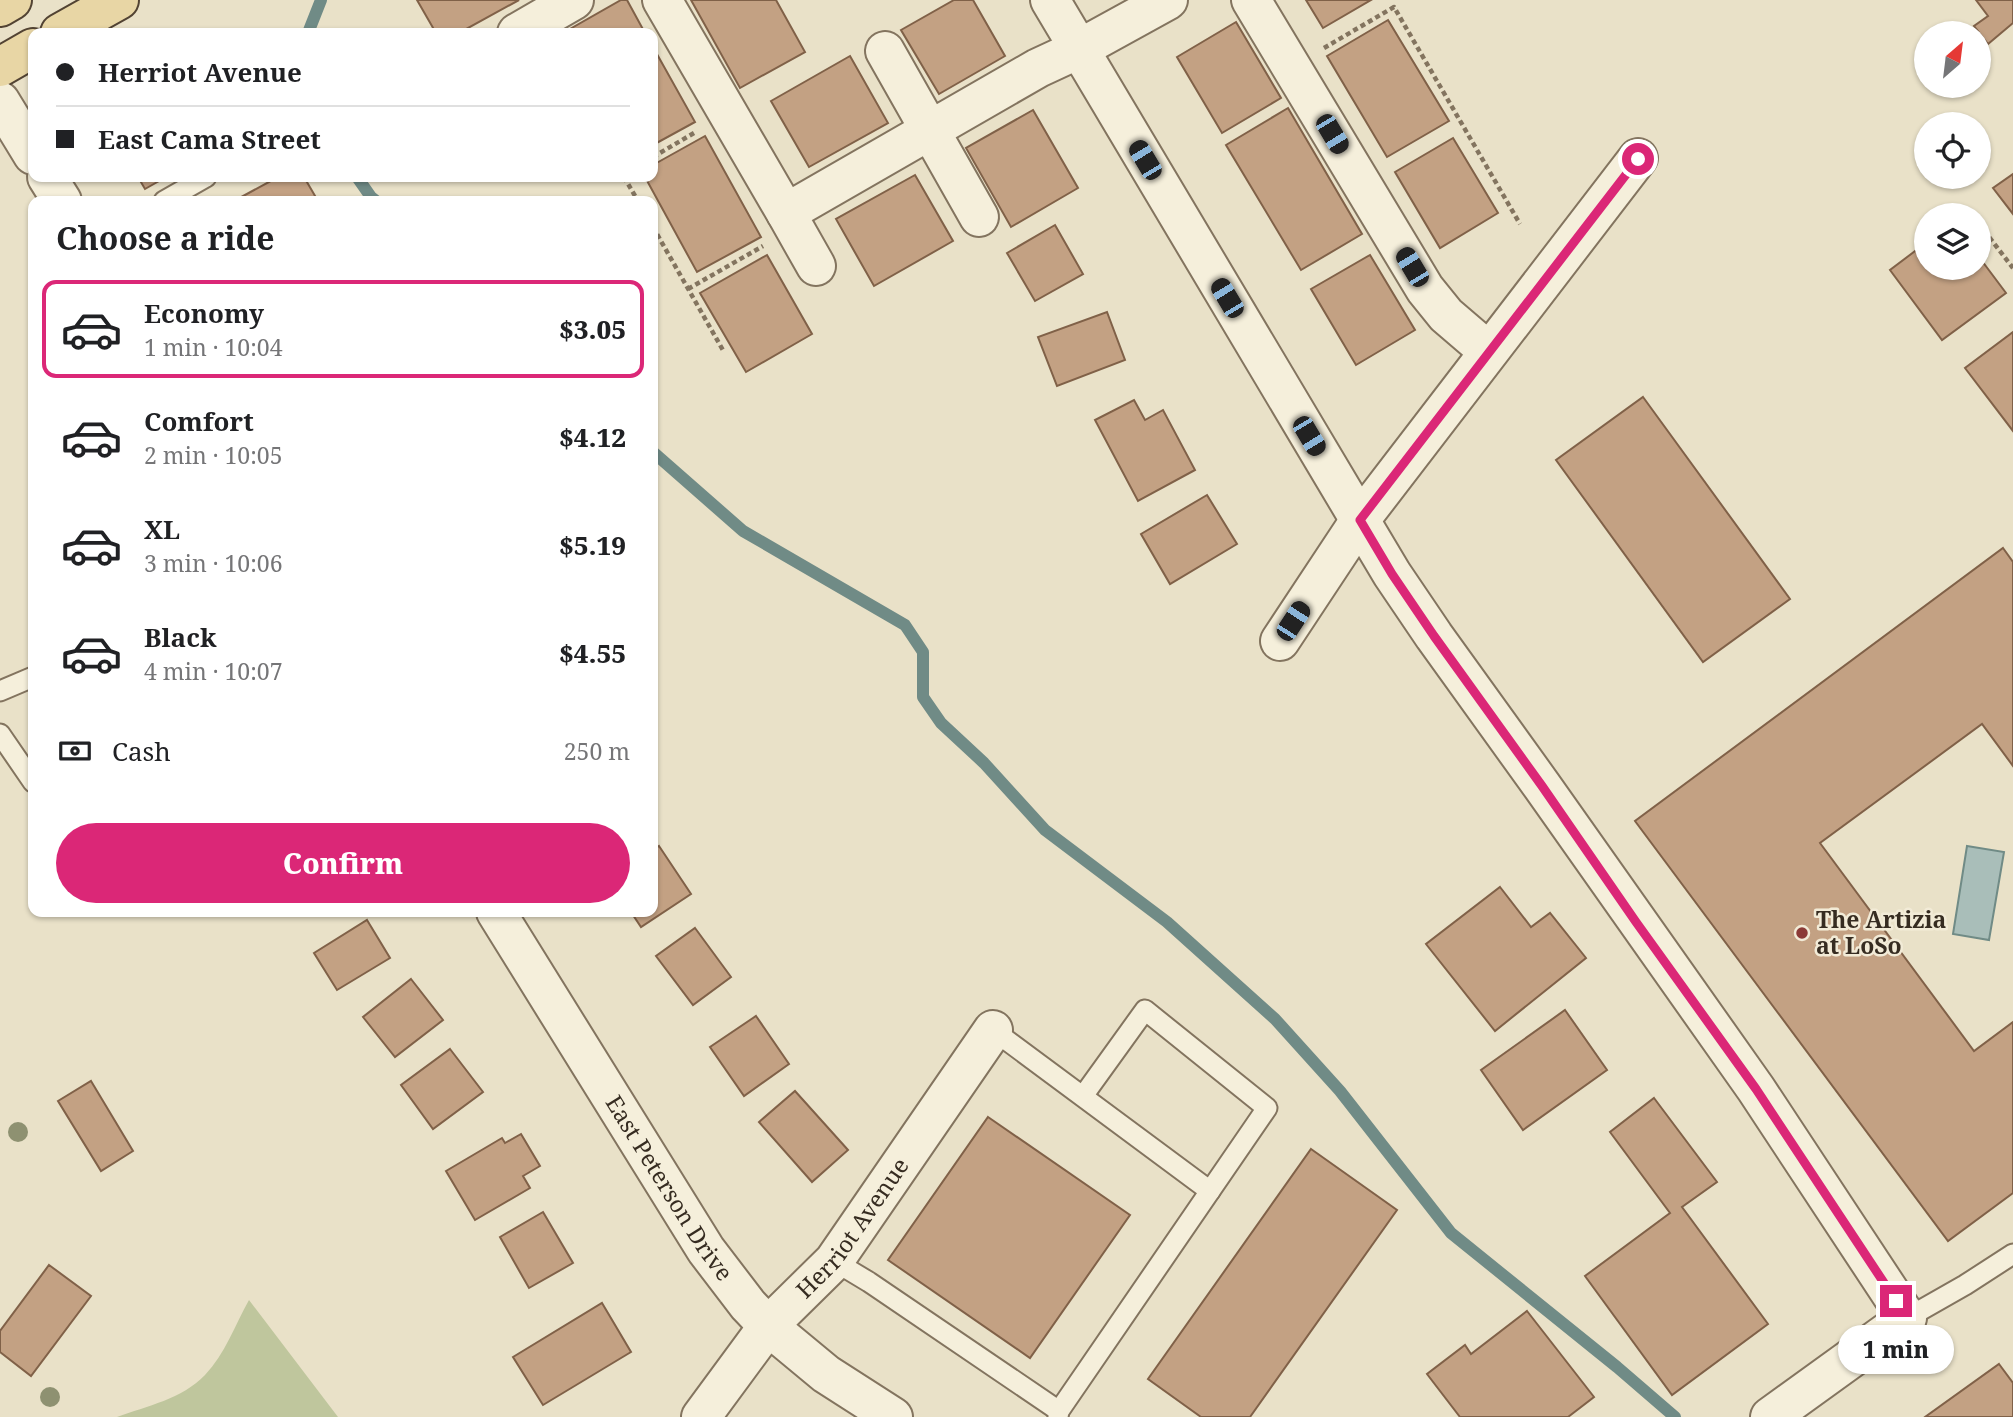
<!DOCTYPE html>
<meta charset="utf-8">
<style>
body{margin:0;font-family:"Noto Serif",serif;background:#f6f6f6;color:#202124;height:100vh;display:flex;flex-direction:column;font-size:26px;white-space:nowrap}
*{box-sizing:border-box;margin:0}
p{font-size:23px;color:#757577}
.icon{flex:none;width:38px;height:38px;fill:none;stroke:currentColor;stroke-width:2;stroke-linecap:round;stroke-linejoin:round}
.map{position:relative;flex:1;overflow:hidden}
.sheet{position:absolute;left:28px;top:196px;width:630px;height:721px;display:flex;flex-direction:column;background:#fff;border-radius:14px;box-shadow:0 2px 5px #0004}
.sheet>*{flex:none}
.guide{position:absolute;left:28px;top:28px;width:630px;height:154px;border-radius:14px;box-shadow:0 2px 5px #0004;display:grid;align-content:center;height:154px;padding:0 28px;background:#fff}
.needle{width:46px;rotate:28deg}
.tools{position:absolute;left:1914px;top:21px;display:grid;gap:14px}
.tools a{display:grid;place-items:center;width:77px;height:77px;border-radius:50%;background:#fff;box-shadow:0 2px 5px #0004;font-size:35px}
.end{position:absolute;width:32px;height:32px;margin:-16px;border:9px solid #db2777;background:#fff;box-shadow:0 0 0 4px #fff}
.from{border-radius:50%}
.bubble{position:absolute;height:49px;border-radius:24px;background:#fff;box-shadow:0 2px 5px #0004;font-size:23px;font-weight:800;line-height:49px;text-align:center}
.car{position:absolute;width:21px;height:42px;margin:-21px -10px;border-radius:9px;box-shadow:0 0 5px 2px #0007;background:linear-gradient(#222 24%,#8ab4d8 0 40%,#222 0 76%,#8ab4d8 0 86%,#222 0)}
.guide b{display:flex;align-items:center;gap:24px;height:66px;font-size:26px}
.guide b+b{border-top:2px solid #e0e0e0}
.guide i{width:18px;height:18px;background:#202124}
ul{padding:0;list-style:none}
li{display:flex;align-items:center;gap:21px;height:98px;margin:0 14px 10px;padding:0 14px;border:4px solid transparent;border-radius:14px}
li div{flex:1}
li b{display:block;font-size:26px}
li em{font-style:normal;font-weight:800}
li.active{border-color:#db2777}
li>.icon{width:63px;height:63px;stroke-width:1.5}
h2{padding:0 28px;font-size:32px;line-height:84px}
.pay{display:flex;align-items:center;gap:18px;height:77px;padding:0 28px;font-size:26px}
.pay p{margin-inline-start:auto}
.button{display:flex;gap:14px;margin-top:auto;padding:14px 28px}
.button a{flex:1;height:80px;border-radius:42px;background:#db2777;color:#fff;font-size:28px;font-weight:800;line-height:80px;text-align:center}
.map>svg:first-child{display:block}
.green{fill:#bfc69d}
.water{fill:#a9beb9;stroke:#708b86;stroke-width:2}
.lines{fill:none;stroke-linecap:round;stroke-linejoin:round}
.stream{stroke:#708b86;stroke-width:12}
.building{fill:#c3a183;stroke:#806148;stroke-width:2}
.service-casing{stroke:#83745f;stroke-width:23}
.minor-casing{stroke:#83745f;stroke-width:42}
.primary-casing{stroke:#524333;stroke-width:42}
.path{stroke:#83745f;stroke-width:4.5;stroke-dasharray:5 3.5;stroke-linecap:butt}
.service{stroke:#f5efdb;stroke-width:19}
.minor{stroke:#f5efdb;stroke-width:38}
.primary{stroke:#e8d6a5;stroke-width:38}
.tree{fill:#8e9171}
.route{stroke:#db2777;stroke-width:9}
.poi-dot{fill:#8b3a36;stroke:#f2ebd7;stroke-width:2.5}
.labels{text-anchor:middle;stroke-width:5;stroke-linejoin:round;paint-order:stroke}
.poi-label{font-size:23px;font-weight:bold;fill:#362c21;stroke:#f2ebd7;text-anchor:start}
.street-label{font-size:23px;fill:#362c21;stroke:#f2ebd7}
</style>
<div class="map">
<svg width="2013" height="1417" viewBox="0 0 2013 1417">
<rect width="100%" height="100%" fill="#e9e1c8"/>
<path class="green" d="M249,1300l89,117h-221c30,-11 65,-18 88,-42 20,-21 30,-50 44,-75z"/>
<polygon class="water" points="1967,846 2004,852 1989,940 1953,934"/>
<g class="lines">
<g class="stream">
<polyline points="308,33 321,0"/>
<polyline points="357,177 371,197 376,201"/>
<polyline points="653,452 743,531 905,625 923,652 923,697 941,723 984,763 1045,830 1167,922 1275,1019 1340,1091 1451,1233 1617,1367 1675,1417"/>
</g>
</g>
<g class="building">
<polygon points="417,0 519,0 459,33 436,33"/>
<polygon points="621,0 627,0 645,33 563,33"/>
<polygon points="691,0 776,0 805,52 740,88"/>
<polygon points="954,0 973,0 1005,56 939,94 901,30"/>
<polygon points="1306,0 1371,0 1323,28"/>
<polygon points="1976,0 2013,0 2013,23 1988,44 1974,26 1988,16"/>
<polygon points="1388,20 1449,121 1387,157 1327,56"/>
<polygon points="1236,22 1281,98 1222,133 1177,57"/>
<polygon points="653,47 695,122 653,145"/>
<polygon points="850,56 888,123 809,167 771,101"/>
<polygon points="1288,108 1362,234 1301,270 1226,145"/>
<polygon points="1033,110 1078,188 1011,227 966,148"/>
<polygon points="705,136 761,237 697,272 645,177 653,177 653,165"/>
<polygon points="1453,138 1498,213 1440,248 1395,172"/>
<polygon points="2013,174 2013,214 1993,188"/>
<polygon points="915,175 953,241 874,286 836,219"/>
<polygon points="138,177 166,177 145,189"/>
<polygon points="278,177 304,177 318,201 234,201"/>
<polygon points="1055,225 1083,274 1035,301 1007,253"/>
<polygon points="1927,242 1927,268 1979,268 1979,257 2006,293 1942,340 1890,270"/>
<polygon points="767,255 812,334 746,372 700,293"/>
<polygon points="1370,255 1415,330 1356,365 1311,289"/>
<polygon points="1107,312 1125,360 1057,386 1038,337"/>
<polygon points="2013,332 2013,431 1965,368"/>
<polygon points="1643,397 1790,599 1703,662 1556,460"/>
<polygon points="1134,400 1145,420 1163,410 1195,470 1138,501 1095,420"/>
<polygon points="1207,495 1237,544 1170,584 1141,534"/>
<polygon points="2003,548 2013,562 2013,766 1982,724 1820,843 1974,1051 2013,1022 2013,1193 1948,1241 1635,821"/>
<polygon points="659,846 691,894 641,927 631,912 653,912 653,850"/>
<polygon points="1500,887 1531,927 1550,913 1586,958 1495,1031 1426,944"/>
<polygon points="367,920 390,958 337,990 314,953"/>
<polygon points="695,928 731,977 693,1005 656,956"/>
<polygon points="411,979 443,1020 395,1057 363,1017"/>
<polygon points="1565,1010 1607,1070 1523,1130 1481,1070"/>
<polygon points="756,1016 789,1064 744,1096 710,1047"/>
<polygon points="450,1049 483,1092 433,1129 401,1085"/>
<polygon points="91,1081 133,1151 101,1171 58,1101"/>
<polygon points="795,1091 848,1150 812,1182 759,1122"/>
<polygon points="1654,1098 1717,1182 1682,1207 1768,1324 1672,1395 1585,1276 1670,1213 1610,1132"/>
<polygon points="988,1117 1130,1215 1030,1358 888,1260"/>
<polygon points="521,1134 540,1166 523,1176 530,1188 475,1220 446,1171 502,1138 505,1143"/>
<polygon points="1311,1149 1397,1210 1250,1417 1201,1417 1148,1379"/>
<polygon points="543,1212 573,1263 529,1288 500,1237"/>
<polygon points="49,1265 91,1296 31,1376 0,1352 0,1331"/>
<polygon points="602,1303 631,1352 543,1405 513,1357"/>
<polygon points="1527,1311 1594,1397 1568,1417 1460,1417 1427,1374 1465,1345 1471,1354"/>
<polygon points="1999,1364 2013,1383 2013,1417 1925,1417"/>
</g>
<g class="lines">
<g class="service-casing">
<g id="service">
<polyline points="164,201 206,177"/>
<polyline points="0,691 33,677"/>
<polyline points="0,734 33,782"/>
<polyline points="993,1030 1210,1191"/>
<polyline points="834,1261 869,1282 1059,1411"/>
<polyline points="1907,1318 1965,1285 2013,1254"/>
<polyline points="1058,1417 1059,1411 1267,1108 1145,1010 1083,1096"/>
</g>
</g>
<g class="minor-casing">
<g id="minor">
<polyline points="662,0 786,213"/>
<polyline points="1050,0 1392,574 1434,636 1542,786 1756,1089 1907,1318 1770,1417"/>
<polyline points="1251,0 1425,289 1446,315 1488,351"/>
<polyline points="517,33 574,0"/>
<polyline points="885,51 979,217"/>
<polyline points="0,101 33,155"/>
<polyline points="47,177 62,201"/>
<polyline points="816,266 786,213 1038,68 1079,49 1168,0"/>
<polyline points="1280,641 1360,520 1638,158"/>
<path id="s1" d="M496,912l210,338 42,55 20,21 58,48 67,43"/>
<path id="s2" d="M701,1417l67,-91 66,-65 159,-231"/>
</g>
</g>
<g class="primary-casing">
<g id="primary">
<polyline points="0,7 12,0"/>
<polyline points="60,33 119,0"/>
<polyline points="0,67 33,48"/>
</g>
</g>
<g class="path">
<polyline points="1324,48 1394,7 1520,224"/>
<polyline points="653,157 694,133"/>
<polyline points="624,177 638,201"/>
<polyline points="1972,215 1973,215"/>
<polyline points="1979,224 2013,268"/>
<polyline points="653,227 724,352"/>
<polyline points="688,289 763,246"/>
</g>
<use href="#service" class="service"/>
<use href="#minor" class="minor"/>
<use href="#primary" class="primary"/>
</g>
<g class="tree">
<circle cx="18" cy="1132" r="10"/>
<circle cx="50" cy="1397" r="10"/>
</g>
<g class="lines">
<polyline class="route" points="1638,159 1360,520 1392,574 1434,636 1542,786 1636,922 1756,1089 1896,1301"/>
</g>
<circle class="poi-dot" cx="1802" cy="933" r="7"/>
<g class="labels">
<g class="poi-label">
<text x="1816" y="928">The Artizia<tspan x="1816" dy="26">at LoSo</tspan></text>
</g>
<g class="street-label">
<text dy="8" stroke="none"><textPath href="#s1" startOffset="326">East Peterson Drive</textPath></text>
<text dy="8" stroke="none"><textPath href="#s2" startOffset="243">Herriot Avenue</textPath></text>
</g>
</g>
</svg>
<div class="tools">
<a><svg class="needle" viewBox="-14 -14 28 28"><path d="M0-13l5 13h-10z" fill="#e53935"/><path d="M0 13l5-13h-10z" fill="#757577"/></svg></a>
<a><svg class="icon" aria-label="locate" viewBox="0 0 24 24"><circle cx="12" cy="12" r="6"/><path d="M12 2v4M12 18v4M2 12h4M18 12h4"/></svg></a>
<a><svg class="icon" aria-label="layers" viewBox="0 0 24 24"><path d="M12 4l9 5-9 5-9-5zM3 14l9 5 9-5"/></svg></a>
</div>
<i class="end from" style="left:1638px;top:159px"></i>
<i class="end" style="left:1896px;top:1301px"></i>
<div class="bubble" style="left:1838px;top:1325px;width:116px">1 min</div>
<i class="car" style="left:1332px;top:134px;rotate:149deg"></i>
<i class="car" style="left:1145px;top:160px;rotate:329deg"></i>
<i class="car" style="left:1412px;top:267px;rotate:329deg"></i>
<i class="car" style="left:1227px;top:298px;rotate:329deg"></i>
<i class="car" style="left:1309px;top:436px;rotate:149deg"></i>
<i class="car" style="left:1293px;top:621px;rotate:33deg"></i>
<div class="guide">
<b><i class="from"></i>Herriot Avenue</b>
<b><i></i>East Cama Street</b>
</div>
<section class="sheet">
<h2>Choose a ride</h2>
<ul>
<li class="active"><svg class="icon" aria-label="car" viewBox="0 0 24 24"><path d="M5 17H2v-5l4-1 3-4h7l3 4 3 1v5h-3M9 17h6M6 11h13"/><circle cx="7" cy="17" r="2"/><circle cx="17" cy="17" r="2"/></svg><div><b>Economy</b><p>1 min · 10:04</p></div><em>$3.05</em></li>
<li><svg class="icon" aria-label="car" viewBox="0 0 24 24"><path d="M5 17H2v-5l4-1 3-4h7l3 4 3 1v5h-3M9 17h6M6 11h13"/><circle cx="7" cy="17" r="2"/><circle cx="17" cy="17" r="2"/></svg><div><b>Comfort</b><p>2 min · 10:05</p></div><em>$4.12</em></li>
<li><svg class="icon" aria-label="car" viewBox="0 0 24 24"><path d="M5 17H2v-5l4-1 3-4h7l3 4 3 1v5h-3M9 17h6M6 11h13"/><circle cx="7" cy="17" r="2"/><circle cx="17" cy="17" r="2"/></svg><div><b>XL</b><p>3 min · 10:06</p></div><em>$5.19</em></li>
<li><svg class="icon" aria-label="car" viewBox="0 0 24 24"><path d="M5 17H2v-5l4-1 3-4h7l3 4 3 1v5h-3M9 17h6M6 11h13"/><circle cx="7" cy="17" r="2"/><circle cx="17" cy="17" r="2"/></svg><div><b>Black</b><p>4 min · 10:07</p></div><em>$4.55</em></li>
</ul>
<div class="pay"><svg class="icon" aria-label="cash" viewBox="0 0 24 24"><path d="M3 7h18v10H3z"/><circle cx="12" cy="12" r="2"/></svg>Cash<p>250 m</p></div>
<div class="button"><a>Confirm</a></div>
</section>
</div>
